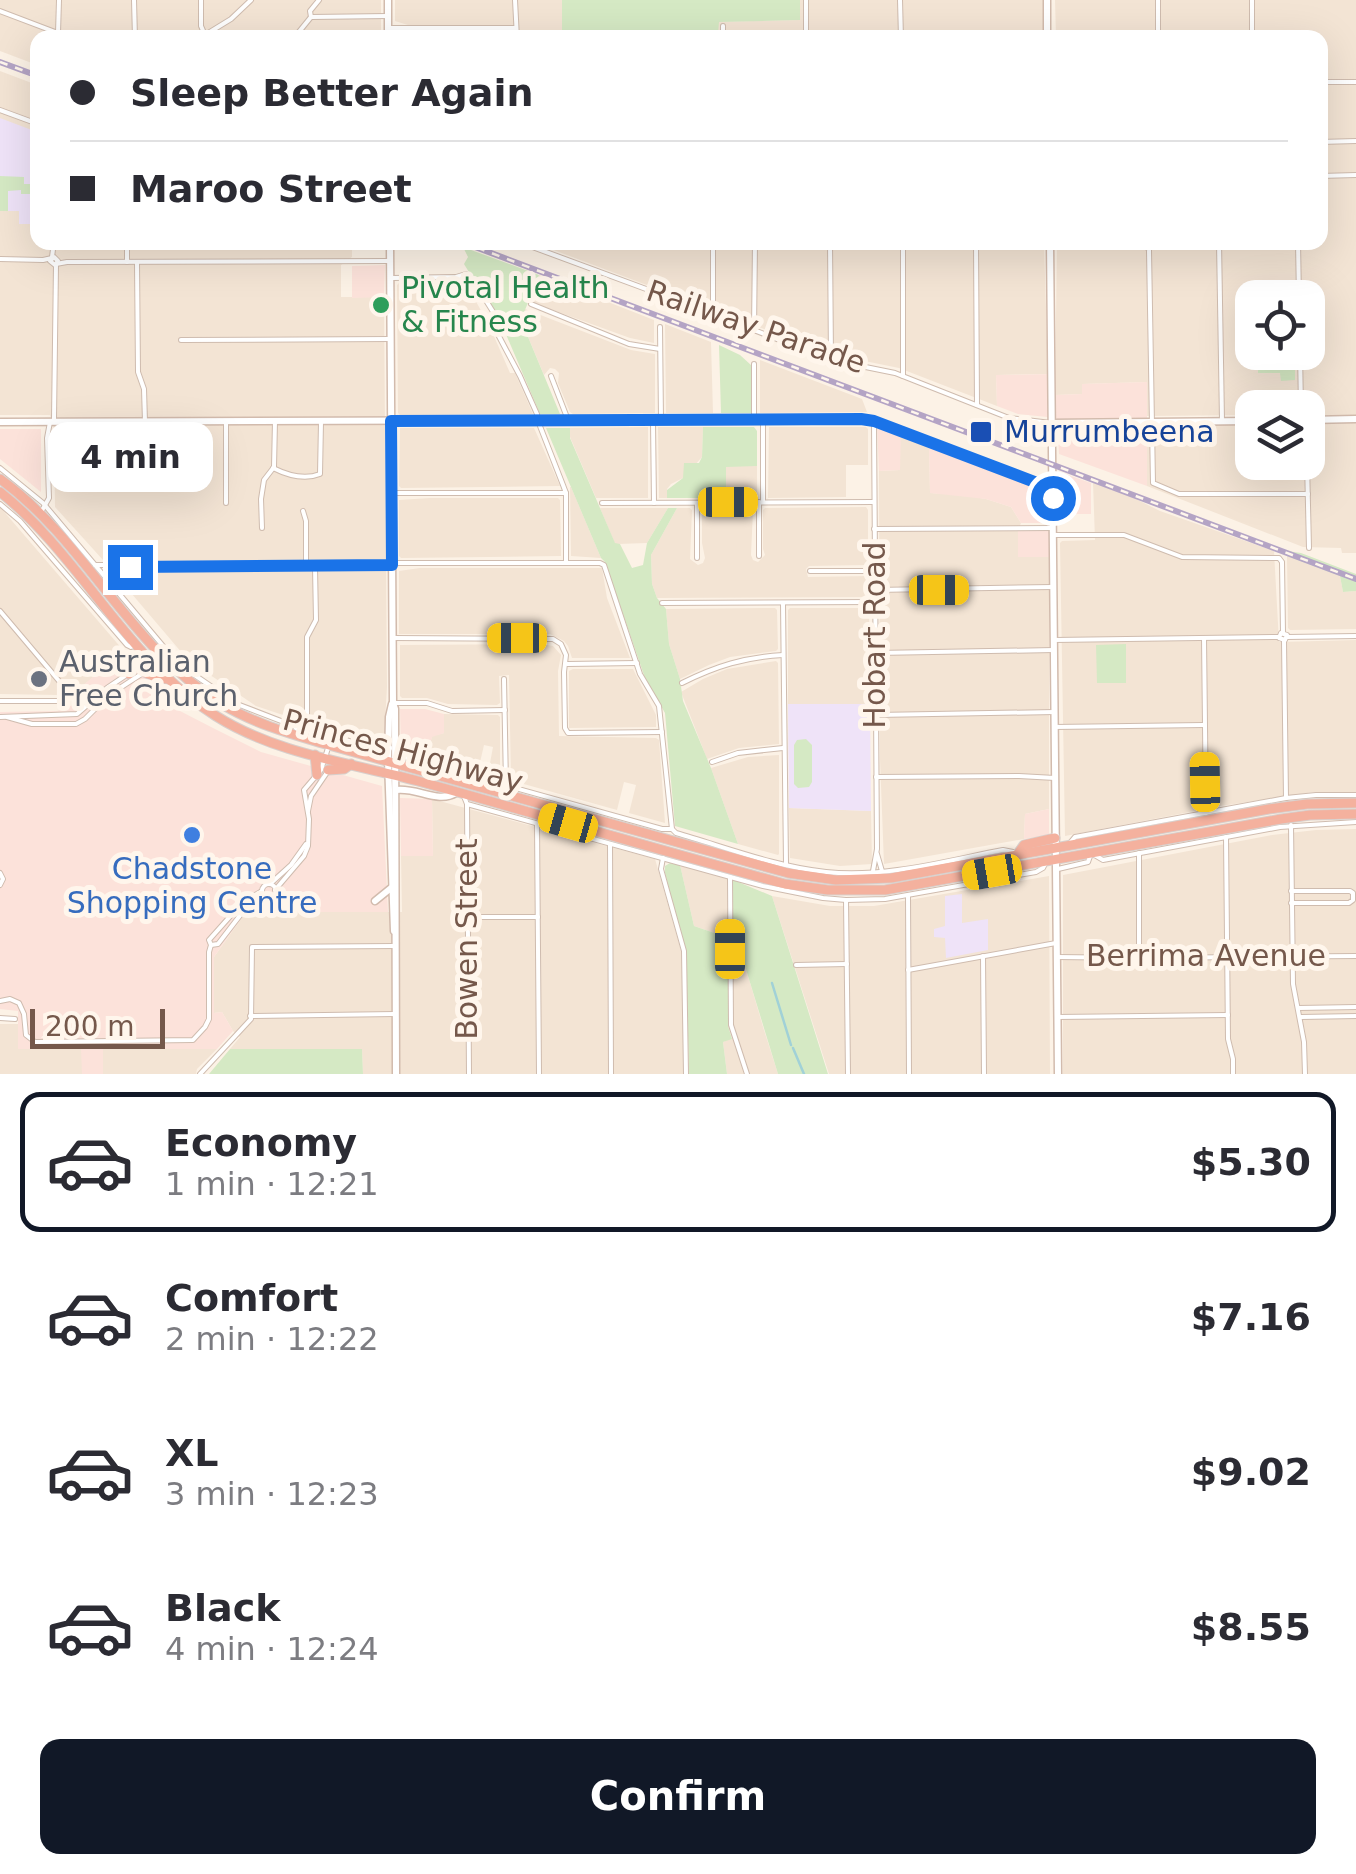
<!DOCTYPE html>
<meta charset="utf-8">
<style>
body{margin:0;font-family:"DejaVu Sans",sans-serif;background:#f7f7f7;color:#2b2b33;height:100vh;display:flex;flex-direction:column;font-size:38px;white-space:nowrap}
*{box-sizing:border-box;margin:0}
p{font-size:32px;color:#7c7c81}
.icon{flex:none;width:55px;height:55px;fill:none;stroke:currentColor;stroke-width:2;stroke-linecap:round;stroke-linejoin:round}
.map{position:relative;height:1074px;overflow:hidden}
.details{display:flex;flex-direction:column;background:#fff;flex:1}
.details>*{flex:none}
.top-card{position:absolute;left:30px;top:30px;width:1298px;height:220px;border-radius:20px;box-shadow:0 10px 40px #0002;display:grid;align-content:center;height:220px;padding:0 40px;background:#fff}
.buttons{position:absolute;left:1235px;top:280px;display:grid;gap:20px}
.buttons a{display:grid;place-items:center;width:90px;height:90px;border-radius:20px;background:#fff;box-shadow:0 10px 40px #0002;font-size:50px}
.scale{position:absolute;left:30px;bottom:25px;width:135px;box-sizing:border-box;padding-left:10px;border:5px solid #75584b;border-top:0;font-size:28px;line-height:35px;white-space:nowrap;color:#75584b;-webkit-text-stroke:8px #fff6ec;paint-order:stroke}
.end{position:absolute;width:45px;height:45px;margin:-22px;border:12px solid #1a73e8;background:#fff;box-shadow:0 0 0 5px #fff}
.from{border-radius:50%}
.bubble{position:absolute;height:70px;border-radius:20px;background:#fff;box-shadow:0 10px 40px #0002;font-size:32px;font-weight:700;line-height:70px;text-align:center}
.car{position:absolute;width:30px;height:60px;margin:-30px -15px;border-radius:12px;box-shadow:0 0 8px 2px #0007;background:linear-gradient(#f5c518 24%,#345 0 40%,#f5c518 0 76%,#345 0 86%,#f5c518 0)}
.top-card b{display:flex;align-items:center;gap:35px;height:95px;font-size:38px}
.top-card b+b{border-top:2px solid #e1e1e2}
.top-card i{width:25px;height:25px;background:#2b2b33}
ul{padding:18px 0 0;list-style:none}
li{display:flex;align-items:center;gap:30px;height:140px;margin:0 20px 15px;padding:0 20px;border:5px solid transparent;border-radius:20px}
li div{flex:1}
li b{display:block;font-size:38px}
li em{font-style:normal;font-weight:700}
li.active{border-color:#111827}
li>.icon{width:90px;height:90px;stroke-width:1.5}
.primary-button{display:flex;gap:20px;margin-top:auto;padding:20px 40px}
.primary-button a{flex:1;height:115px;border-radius:20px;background:#111827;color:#fff;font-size:40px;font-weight:700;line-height:115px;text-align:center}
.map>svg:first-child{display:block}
.residential{fill:#f3e4d4;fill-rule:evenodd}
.commercial{fill:#fce2da}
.education{fill:#efe3f8}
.green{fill:#d5e9c4}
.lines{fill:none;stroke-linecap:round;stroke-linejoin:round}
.stream{stroke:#a1d1d7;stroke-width:2.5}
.street-casing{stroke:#cfbcaf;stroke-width:6}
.secondary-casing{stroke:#d2bbad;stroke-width:9}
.highway-casing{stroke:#d8d0cd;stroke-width:11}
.street{stroke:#fff;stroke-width:4}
.secondary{stroke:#fff;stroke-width:6}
.highway{stroke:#f4b19e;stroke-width:9}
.rail-casing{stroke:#b4a4c5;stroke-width:6}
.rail{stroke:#fff6ec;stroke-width:2.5;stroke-dasharray:8;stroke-linecap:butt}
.route{stroke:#1a73e8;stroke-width:12}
.leisure-dot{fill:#2e9e5b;stroke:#fff6ec;stroke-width:4}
.transit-dot{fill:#1a4fb4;stroke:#fff6ec;stroke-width:4}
.worship-dot{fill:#6b7280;stroke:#fff6ec;stroke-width:4}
.shop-dot{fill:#3f7fe0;stroke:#fff6ec;stroke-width:4}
.labels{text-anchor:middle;stroke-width:10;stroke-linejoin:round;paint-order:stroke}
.leisure-label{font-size:30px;fill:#27864d;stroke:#fff6ec;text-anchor:start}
.street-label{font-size:30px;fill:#75584b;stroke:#fff6ec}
.transit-label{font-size:30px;fill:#164399;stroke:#fff6ec;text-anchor:start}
.worship-label{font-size:30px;fill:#5b616d;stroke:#fff6ec;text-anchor:start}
.shop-label{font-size:30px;fill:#366cbe;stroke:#fff6ec}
</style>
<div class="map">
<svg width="1356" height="1074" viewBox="0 0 1356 1074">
<rect width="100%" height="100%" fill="#fcf2e6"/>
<g class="residential">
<polygon points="0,0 381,0 381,37 38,38 37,65 0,51"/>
<polygon points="395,0 562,0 562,33 717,33 718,22 799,20 800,0 1043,0 1043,37 422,37 421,29 395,21"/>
<path d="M1055,0h301v415h-48v-7h-56v7l-105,1v-34l-65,2v10l-27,1 2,-152 263,-1v-204l-264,-1zM1252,298h56v54h-56z"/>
<polygon points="0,71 37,85 38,242 352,243 352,257 341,265 341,297 384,297 387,687 384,739 298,720 256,706 188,660 103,560 55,507 54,429 50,415 0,415"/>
<polygon points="535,243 1044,243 1048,374 996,375 997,406 899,368 845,357 769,331"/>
<polygon points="539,275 654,320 654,343 630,338 528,301"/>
<polygon points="399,283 463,283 473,296 490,327 510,373 515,373 533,414 400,415 398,413 397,285"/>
<polygon points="525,309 631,350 655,354 655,413 573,414 570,412 558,383 559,373 555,369 550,368 544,375 521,320"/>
<polygon points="665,324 711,342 713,413 666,413"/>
<polygon points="760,360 862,399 867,412 760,413"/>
<polygon points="1308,423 1356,423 1356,553 1342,553 1341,548 1303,547 1147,486 1147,424 1252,424 1252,462 1308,462"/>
<polygon points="648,427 648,498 596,498 570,437 570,428"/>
<polygon points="658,427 703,427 702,457 683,478 671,484 667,489 667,498 659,498"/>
<polygon points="769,427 866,427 868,429 868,465 846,465 846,497 768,498"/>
<polygon points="400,428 534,428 560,486 401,488 399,486"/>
<polygon points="900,435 929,445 930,493 962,495 986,499 1011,507 1021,523 1018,530 1018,557 1049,557 1049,809 1025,814 1024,839 884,864 880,759 879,471 900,470"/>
<polygon points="726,466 757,466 757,495 755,498 726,498"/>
<polygon points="1093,482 1132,497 1160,511 1274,551 1279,642 1356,640 1356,792 1314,792 1221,806 1065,836 1060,543 1062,541 1095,540"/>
<polygon points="570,487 571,487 601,558 571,556"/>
<polygon points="430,498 558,498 560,500 561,556 401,558 399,556 399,500"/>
<polygon points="0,507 129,657 105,678 100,672 76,691 58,695 0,694"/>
<polygon points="866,507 868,510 868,565 809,566 806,569 808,577 869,576 869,597 657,598 652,584 651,555 677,508 690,508 692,510 690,559 698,565 703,563 705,558 702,543 702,510 704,508 751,508 753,510 751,555 753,560 758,562 765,555 763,549 763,510 765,508"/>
<polygon points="600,508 668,508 647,543 618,544 615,544"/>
<polygon points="1287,556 1340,576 1343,592 1356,591 1356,629 1290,630 1288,628"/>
<polygon points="420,568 602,568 607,598 630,658 572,658 568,646 564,641 550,634 399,634 399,571"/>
<polygon points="775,608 777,610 778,649 776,651 730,657 709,665 680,679 669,644 666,609"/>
<polygon points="790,608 867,608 869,610 870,704 788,704 788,610"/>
<polygon points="540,644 553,646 561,655 558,671 559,736 656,738 659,740 665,823 629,813 636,785 624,782 617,810 513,781 511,778 509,675 499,676 500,703 497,705 448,704 427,698 402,698 400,696 400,645"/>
<polygon points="776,661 778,663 779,744 739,748 707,759 681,692 703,679 727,669"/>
<polygon points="573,669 633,669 656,715 656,727 569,728 569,671"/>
<polygon points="444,714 498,715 500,717 500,775 498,776 488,774 493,747 484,745 478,771 427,756 432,736 444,733"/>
<polygon points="779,755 779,854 778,855 738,844 711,768 748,757"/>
<polygon points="432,799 655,859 682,954 685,1074 363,1074 362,1049 230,1049 240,1037 233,1031 222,1012 214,1013 214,957 246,912 402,912 401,856 433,855"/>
<polygon points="789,808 871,811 872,864 840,866 790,858"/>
<polygon points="1356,829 1356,1074 1063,1074 1063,875 1272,835 1316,830"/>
<polygon points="680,865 729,878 729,938 694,926"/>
<polygon points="1049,876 1050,1074 829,1074 772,896 830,906 874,906"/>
<polygon points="741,952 764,1030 778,1074 727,1074 723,1042 732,1038 728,1026 729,954"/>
<polygon points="0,1024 18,1024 19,1049 82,1049 82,1074 0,1074"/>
<polygon points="103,1049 217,1049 197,1069 196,1074 103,1074"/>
</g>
<g class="commercial">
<polygon points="385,265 384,297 352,298 352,266"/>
<polygon points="1055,374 1056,395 1082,394 1082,384 1147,382 1147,486 1059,454 1057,418 1018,414 997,406 996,375"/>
<polygon points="877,425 1050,490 1050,523 1021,523 1011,507 986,499 930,493 929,446 901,435 900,470 879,471"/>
<polygon points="0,429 41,429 41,492 0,459"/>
<polygon points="1059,472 1091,483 1091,514 1060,514"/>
<polygon points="1049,529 1049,557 1018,557 1018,530"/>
<polygon points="129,657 180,711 213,728 261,752 382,786 388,912 246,912 214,957 214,1013 222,1012 233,1031 217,1049 103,1049 103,1074 82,1074 81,1049 18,1049 18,1011 0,1009 0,712 57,711 67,708 76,703 76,691 100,671 106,677"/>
<polygon points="400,709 425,709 444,714 444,733 432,737 427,756 401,749"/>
<polygon points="400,798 432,799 433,856 401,856"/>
<polygon points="1049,809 1049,835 1024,839 1025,814"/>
</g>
<g class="education">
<polygon points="0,118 37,132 37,224 19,224 19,211 0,211"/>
<polygon points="788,704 870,704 871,811 789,808"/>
<polygon points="962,894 962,923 988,919 988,950 946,958 945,938 934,937 934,929 945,926 945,896"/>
</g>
<g class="green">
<polygon points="562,0 800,0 800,20 719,22 718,33 562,33"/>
<polygon points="0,176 24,177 24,184 37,184 37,194 21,194 21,190 8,191 8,211 0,211"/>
<polygon points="463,247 539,275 521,320 560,414 540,414 499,318 485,295 473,295 463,283 475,282 464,264 468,257"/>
<polygon points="719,345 740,355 752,366 752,413 721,413"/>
<polygon points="1258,353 1295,353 1295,380 1281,381 1280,373 1258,373"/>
<polygon points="703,427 754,427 757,431 757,466 726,467 726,498 667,498 667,490 683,478 684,463 699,463 702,457"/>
<polygon points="546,428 570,428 570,438 615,543 620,544 632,568 643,565 647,543 668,508 677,508 651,555 652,584 657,598 666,609 669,644 680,679 683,701 711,768 738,844 675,826 665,713 645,678 605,562 601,558"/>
<polygon points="1287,551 1301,553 1356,574 1356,591 1343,592 1340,576 1287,556"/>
<polygon points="1126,644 1126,683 1097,683 1096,645"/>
<polygon points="806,739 812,745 812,782 809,787 798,788 794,784 794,745 797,740"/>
<polygon points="670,863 680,865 694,926 729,938 728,1026 732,1039 723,1042 727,1074 689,1074 686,956 665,873 665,866"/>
<polygon points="731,879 772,896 828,1074 778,1074 741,953 732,953"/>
<polygon points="230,1049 362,1049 363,1074 209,1074"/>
</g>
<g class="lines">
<g class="stream">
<polyline points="772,983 791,1045"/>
<polyline points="793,1048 804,1074"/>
</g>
<g class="street-casing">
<g id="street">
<polyline points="134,0 135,38"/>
<polyline points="201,0 201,26 205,35"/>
<polyline points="515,0 517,38"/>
<polyline points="806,0 806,38"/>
<polyline points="900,0 901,38"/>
<polyline points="1252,0 1252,38"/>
<polyline points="0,11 71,38"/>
<polyline points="311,17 310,11 319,0"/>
<polyline points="723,26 723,38"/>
<polyline points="390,28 515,28"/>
<polyline points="58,33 59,0"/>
<polyline points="901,34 1046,33"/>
<polyline points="200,38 231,19 251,0"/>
<polyline points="294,38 311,17 388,16"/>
<polyline points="1158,38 1158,0"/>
<polyline points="1320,82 1356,82"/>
<polyline points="0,110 38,124"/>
<polyline points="1320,142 1356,141"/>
<polyline points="1320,176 1356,175"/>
<polyline points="127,242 127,262"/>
<polyline points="519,242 692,306 831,360 895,373 1009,418 1051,423"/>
<polyline points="830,242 831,358"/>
<polyline points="976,242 977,405"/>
<polyline points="1121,242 1145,244 1149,250 1153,483 1179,494 1308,494"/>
<polyline points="1219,242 1222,421"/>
<polyline points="1298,242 1299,298"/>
<polyline points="52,257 54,242"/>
<polygon points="54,257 58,261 55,265 50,261"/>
<polyline points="0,259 43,260 52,258"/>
<polyline points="137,263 138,372 144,389 145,422"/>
<polyline points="56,264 67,262 390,261"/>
<polyline points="392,278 456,277 466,274"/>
<polyline points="485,299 495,315 494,327 520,376 537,414 538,421 563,485 566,493 566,562"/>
<polyline points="531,304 629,344 660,349"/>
<polyline points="713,314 713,242"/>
<polyline points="660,327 661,420"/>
<polyline points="754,331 755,242"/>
<polyline points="181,340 391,339"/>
<polyline points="1300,352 1301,408"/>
<polyline points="754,364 754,419"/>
<polyline points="551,376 568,420"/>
<polyline points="903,376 903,242"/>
<polyline points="54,419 56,264"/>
<polyline points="226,422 226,503"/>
<polyline points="653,422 654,503"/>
<polyline points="763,422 763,502"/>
<polyline points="1307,462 1309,548"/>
<polyline points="0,468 43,503 163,646 193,674 237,704 294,726 299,731 298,736"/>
<path d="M273,468c14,7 32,12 47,6l1,-52"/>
<polyline points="391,493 566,493"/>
<polyline points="759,502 759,556"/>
<polyline points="602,503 874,502"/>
<polyline points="0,504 20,521 127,645 131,647 136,645"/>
<polyline points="303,511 306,521 306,567"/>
<polyline points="40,514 49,498 47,438 50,422"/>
<polyline points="262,528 261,499 264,480 274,467 275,421"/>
<polyline points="874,529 1053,528"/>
<polyline points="1054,535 1124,535 1182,557 1279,558 1282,562 1283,633"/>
<polyline points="697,558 697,503"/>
<polyline points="392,563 600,563 604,565 640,674 659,706 672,829"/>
<polyline points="95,565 390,565"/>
<polyline points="810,571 875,571"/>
<polyline points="875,590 1053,587"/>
<polyline points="662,603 875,602"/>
<polyline points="783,603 786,864"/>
<polyline points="0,611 65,688 65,701 0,701"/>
<polygon points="1281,633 1287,635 1285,640 1279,638"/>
<polyline points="1287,637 1356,636"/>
<polyline points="393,638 553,639 561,644 566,655 564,672 565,728 568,733 662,732"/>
<polyline points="1204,638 1206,813"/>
<polyline points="1054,640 1279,637"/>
<polyline points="1284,641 1286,798"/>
<polyline points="876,653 1054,650"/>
<polyline points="567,664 637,663"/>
<polyline points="504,679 506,785"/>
<path d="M682,683c34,-17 63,-26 101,-28"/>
<polyline points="395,703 427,703 452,711 505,710"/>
<polyline points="876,715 1055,712"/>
<polyline points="0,717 77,714 107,688 159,653"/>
<polyline points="7,717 32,724 76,724 85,719 109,695 143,673"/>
<polyline points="1054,727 1204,725"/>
<polyline points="312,731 307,721 307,637 316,620 315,567"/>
<polyline points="312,731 349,741 354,746 354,750"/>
<path d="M397,755l265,74h10l4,4c49,14 100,34 150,39 60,6 119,-11 177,-22l10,2"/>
<polyline points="712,762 738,753 783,748"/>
<polyline points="876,777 1019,776 1055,778"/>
<polyline points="463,794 467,804 763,886 823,898 846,900 885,899 1036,872 1043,868 1046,862"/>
<polyline points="467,804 469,1074"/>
<polyline points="308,811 311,796 328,771"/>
<polyline points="537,824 539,1074"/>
<polyline points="1291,825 1293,984 1304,1042 1305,1074"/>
<polyline points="1226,837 1228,1039 1233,1059 1233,1074"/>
<polyline points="1070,843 1075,837 1286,798 1316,795 1356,795"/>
<polyline points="610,844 611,1074"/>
<polyline points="1139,853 1139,958"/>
<polyline points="877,854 882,871"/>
<polyline points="663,858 661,869 684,951 686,1074"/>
<polyline points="1058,869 1088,862 1091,853 1103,860 1280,827 1356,822"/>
<polyline points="873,871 877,849 874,421"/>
<polyline points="0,873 3,879 0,885"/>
<polyline points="730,877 731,1025 747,1074"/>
<polyline points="270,884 291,865 306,844"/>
<circle cx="269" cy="891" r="7"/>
<polyline points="275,890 304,856 308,846 309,819 304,790 321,770 329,745"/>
<polyline points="908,896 909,1074"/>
<polyline points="846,900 848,1074"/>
<polyline points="1291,903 1349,903 1353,900 1353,893 1350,891 1291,891"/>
<polyline points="467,917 538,917"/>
<polyline points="211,945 218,944 245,909 266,897"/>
<polyline points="983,956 984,1074"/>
<polyline points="1057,957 1139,958 1356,956"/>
<polyline points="796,965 847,964"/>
<polyline points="908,970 1056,943"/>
<polyline points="0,1001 10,999 19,1003 24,1014 26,1035 35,1042 193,1040 205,1027 209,1019 209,952 211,945 209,940 242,903 262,891"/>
<polyline points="1298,1008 1356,1007"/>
<polyline points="250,1016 395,1014"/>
<polyline points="1057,1017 1228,1015"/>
<polyline points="1301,1017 1356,1016"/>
<polyline points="0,1018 15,1019"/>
<polyline points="200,1074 251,1019 252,947 395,946"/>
</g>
</g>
<g class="secondary-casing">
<g id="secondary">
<polyline points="388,0 388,38"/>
<polyline points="1047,38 1047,0"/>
<polyline points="390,242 393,703 395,709 396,1074"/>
<polyline points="1050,242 1058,1074"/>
<polyline points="1308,420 1356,419"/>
<polyline points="0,422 861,419 874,421 1053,489"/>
<polyline points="1051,423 1252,421"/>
<polyline points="392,704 389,717 388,761 394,931"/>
<polyline points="359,752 365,749 389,748"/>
<path d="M396,790c21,-3 42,14 60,3"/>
<polyline points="375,901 391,888"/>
</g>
</g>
<g class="highway-casing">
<g id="highway">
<path d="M0,479c86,62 130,170 222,225 31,19 66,29 100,39l466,130 48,7 55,-2 378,-69 38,-5 49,-1"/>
<path d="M0,492c82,65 126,168 216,224 60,38 135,47 202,65 123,34 244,70 367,103l43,6h57l396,-71 29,-4 46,-1"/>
<polyline points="144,672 158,678 167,679"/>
<polyline points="129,674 129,668 141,651"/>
<polyline points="315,755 317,775"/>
<polyline points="328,770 344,769 351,764"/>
<polyline points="1017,855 1024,845 1055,838"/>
</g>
</g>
<use href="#street" class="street"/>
<use href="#secondary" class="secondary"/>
<use href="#highway" class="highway"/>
<g class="rail-casing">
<g id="rail">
<polyline points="0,62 38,76"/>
<polyline points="462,242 1356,579"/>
</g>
</g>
<use href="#rail" class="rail"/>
</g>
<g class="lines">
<polyline class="route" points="130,567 392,565 391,421 861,419 874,421 1053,489 1053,498"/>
</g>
<circle class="leisure-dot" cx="381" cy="305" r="10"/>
<rect class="transit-dot" x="969" y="420" width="24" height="24" rx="5"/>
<circle class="worship-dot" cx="39" cy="679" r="10"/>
<circle class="shop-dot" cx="192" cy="835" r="10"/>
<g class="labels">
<g class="leisure-label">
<text x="401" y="298">Pivotal Health<tspan x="401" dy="34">&amp; Fitness</tspan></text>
</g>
<g class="street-label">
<text transform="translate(756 327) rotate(19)" y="10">Railway Parade</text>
<text transform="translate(875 635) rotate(-90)" y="10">Hobart Road</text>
<text transform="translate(403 751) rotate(15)" y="10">Princes Highway</text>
<text transform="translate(467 939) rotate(-90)" y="10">Bowen Street</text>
<text x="1206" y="966">Berrima Avenue</text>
</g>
<g class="transit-label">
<text x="1004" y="442">Murrumbeena</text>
</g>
<g class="worship-label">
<text x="59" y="672">Australian<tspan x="59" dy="34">Free Church</tspan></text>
</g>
<g class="shop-label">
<text x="192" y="879">Chadstone<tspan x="192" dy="34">Shopping Centre</tspan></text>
</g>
</g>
</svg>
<div class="buttons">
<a><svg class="icon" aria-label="locate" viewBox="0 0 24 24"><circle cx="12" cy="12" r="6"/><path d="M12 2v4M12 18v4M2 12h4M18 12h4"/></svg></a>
<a><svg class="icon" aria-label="layers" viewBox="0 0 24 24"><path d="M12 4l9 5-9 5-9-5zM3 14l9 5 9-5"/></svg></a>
</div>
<div class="scale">200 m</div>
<i class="end from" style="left:1053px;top:498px"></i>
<i class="end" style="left:130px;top:567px"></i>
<div class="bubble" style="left:48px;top:422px;width:165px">4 min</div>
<i class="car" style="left:728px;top:502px;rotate:90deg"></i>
<i class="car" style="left:939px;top:590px;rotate:90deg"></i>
<i class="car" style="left:517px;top:638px;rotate:270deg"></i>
<i class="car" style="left:1205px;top:782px;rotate:359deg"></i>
<i class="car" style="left:568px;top:823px;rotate:286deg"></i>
<i class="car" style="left:992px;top:872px;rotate:260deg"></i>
<i class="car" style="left:730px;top:949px;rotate:0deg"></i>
<div class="top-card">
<b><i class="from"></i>Sleep Better Again</b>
<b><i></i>Maroo Street</b>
</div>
</div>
<section class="details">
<ul>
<li class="active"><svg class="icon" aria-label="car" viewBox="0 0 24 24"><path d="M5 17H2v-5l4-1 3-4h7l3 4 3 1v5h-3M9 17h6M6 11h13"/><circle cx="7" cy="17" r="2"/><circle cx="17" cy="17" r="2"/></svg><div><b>Economy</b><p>1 min · 12:21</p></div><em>$5.30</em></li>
<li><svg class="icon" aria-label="car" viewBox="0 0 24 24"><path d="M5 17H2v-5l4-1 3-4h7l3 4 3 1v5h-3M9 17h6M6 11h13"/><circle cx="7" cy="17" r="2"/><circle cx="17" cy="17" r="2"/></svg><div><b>Comfort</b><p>2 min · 12:22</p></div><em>$7.16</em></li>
<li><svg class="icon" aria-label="car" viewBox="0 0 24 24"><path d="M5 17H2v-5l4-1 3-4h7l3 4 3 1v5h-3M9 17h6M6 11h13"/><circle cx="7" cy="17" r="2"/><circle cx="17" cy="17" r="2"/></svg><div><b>XL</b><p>3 min · 12:23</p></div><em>$9.02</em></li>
<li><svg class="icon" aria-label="car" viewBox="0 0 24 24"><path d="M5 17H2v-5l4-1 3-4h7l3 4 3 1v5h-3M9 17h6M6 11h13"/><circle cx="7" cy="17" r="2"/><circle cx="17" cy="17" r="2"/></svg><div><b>Black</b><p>4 min · 12:24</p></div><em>$8.55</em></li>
</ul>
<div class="primary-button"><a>Confirm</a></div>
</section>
